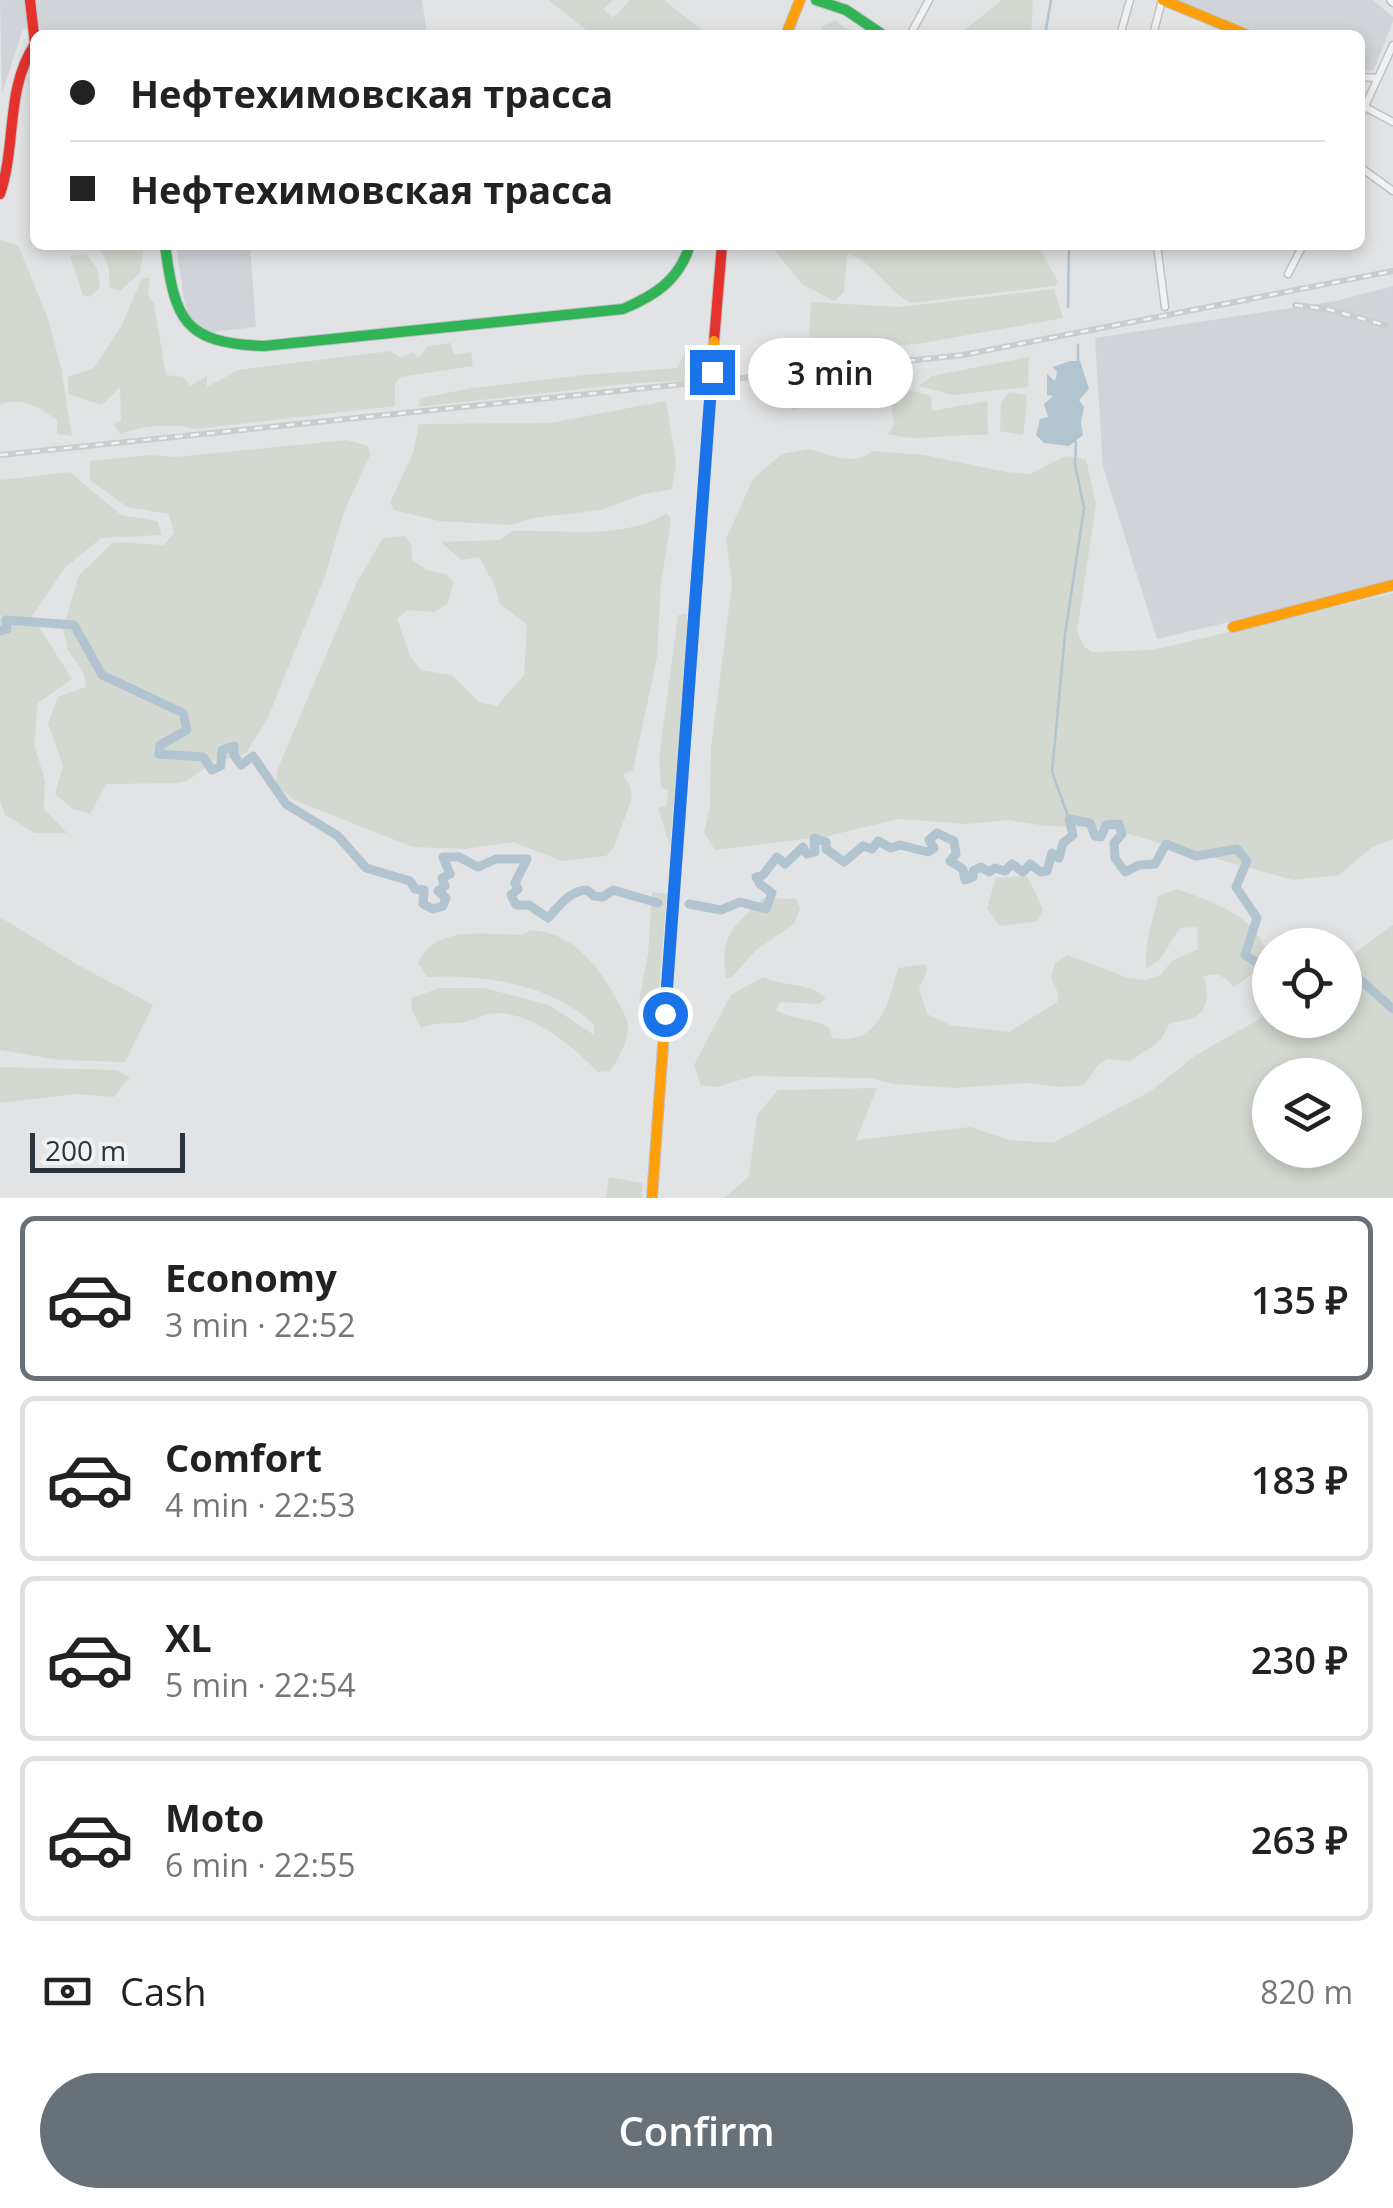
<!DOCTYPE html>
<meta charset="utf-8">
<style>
body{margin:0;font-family:"Open Sans",sans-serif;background:#f2f2f2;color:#222;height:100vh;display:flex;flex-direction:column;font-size:38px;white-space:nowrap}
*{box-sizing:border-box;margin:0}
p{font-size:32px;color:#767676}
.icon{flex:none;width:55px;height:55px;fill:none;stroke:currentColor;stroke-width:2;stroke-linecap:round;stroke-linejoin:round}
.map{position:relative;height:1198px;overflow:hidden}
.sheet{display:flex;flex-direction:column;background:#fff;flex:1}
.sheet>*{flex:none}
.top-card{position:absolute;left:30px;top:30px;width:1335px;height:220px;border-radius:15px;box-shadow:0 5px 15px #0003;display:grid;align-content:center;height:220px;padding:0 40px;background:#fff}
.fabs{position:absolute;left:1252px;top:928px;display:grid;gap:20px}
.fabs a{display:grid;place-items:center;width:110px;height:110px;border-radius:50%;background:#fff;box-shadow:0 5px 15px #0003;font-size:50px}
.scale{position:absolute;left:30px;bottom:25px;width:155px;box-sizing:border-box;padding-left:10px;border:5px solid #29343d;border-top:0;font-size:28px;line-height:35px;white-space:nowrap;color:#29343d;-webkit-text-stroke:8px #eff2f5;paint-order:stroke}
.end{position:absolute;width:45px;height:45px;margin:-22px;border:12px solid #1a73e8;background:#fff;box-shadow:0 0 0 5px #fff}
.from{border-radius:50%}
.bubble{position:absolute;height:70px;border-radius:35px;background:#fff;box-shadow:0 5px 15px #0003;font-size:32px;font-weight:600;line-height:70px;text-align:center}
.top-card b{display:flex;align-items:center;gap:35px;height:95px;font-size:38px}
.top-card b+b{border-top:2px solid #e0e0e0}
.top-card i{width:25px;height:25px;background:#222}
ul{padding:18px 0 0;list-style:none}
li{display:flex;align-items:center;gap:30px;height:165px;margin:0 20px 15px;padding:0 20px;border:5px solid #e0e0e0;border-radius:15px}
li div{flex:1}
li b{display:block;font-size:38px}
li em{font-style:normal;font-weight:600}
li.current{border-color:#697178}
li>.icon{width:90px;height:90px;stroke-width:1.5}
.pay{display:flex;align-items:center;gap:25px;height:110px;padding:0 40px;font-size:38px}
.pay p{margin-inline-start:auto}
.cta{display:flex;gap:20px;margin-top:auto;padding:20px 40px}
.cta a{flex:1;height:115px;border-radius:60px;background:#697178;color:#fff;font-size:40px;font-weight:600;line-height:115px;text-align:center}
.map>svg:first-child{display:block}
.built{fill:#d0d3d8}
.green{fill:#d3d9d1;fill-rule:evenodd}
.water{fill:#b1c4cf}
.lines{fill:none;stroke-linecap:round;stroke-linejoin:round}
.stream{stroke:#b1c4cf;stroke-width:2.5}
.river{stroke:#b1c4cf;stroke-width:9}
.street-casing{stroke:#bfc1c3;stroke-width:9}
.fast-casing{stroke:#bfc1c3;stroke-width:12}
.slow-casing{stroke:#bfc1c3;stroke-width:12}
.jam-casing{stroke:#bfc1c3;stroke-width:12}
.street{stroke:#f0f1f3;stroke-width:6}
.fast{stroke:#30b455;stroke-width:10}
.slow{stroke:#ff9f0a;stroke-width:10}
.jam{stroke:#e5322d;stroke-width:10}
.rail-casing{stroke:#cacccd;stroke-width:6}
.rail{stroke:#eff2f5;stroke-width:2.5;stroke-dasharray:8;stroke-linecap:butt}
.slow-bridge-casing{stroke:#bfc1c3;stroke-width:12;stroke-linecap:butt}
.slow-bridge{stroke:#ff9f0a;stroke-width:10}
.route{stroke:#1a73e8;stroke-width:12}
</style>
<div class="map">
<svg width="1393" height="1198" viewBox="0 0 1393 1198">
<rect width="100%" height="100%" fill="#e1e3e5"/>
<g class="built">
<polygon points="0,0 422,0 427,35 49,35 40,28 23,29 2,93"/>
<polygon points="1176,0 1373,0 1393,17 1393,21 1374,70 1360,72 1360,35 1266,35"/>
<polygon points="176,245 250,245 256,327 211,332 198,324 189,315 184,300"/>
<polygon points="1393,286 1393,583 1157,639 1103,467 1095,338 1336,301"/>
</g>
<g class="green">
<polygon points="548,0 613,0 603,9 613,18 630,0 664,0 708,35 593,35"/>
<polygon points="1002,0 1033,0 1031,35 958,35"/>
<polygon points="836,20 845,28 874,35 818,35 823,26"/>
<path d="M0,240l18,5 30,74 13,48 11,69 -15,-2v-14c-18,-13 -33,-23 -57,-16z"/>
<path d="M68,245h76l-4,28 -20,18 -11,-4c1,-18 0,-28 -14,-41l-5,4 -20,-1z"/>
<path d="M770,245h268l20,37 -3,4 -144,17c-25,-13 -37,-42 -64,-49l-3,38 -10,9 -32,-17z"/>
<polygon points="86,254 97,268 100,287 90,297 83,295 70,256"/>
<path d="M142,278h8l-2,18 6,7 12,72 17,2 7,9 17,-10v11l31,-17 153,-19 10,7 12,-6 5,6 10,-12 23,-3 3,12 17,-3 2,14 -73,11 -5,7v22l-200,23c-25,-6 -50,-4 -74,5l-8,-9 8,-5 -1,-33 -18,18 -34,-11v-17l26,-9 28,-43z"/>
<polygon points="1054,289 1063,318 923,343 808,356 811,302 899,307"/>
<polygon points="688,347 707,349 704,378 693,375 686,381 635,383 418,407 421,398 473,388 584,375 677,368"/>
<polygon points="1029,357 1028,387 953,395 919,386 932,376"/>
<polygon points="873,379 825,404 791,411 800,384"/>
<path d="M898,387l33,9 1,15 55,-10 1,34c-33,-2 -69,8 -100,-1l6,-10 -4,-29z"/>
<polygon points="1009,392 1026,395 1027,406 1023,435 1000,431 1001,403"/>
<polygon points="666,401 676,463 672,489 640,495 601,510 534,518 510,525 439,521 394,510 390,503 413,453 419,424 550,423"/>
<polygon points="347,440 368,446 370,455 344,512 325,576 267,720 246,753 234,758 218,759 187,781 177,783 106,784 90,814 73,809 55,794 63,766 48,723 58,697 86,687 83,672 68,650 63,629 79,575 113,542 164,545 174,533 169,514 127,507 90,480 90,461 150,455 176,457"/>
<path d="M810,449c22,7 44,17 63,2l51,4 82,17 24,2 35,-18 21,3 10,45 -19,127 7,16 8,5 61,-2 240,-57v246l-21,8 -33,28 -46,5 -186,-52 -60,-2 -39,-6 -40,4 -70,-5 -70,17 -113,14 -11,-18 6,-25 1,-59 21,-164 -6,-45 27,-60 29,-25z"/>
<polygon points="70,472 121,515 157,521 162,535 101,538 65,568 32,616 72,679 38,703 34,744 45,781 44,809 67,833 35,833 5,815 0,800 0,480"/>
<path d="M667,513l4,6 -10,65 -4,73 -24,113 -10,5 7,12 2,11 -18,49 -8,9 -44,5 -49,-19 -49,7 -51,-2 -119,-47 -19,-16 4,-18 78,-184 26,-44 22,-2 6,8 1,16 15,10 19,4 8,8 -7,22 -13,8 -26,-2 -11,8 13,38 11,14 31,5 27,27 18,4 27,-31 3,-50 -28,-22 -3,-15 -17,-31 -18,3 -20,-18 59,-2 12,-9c52,-2 109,10 155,-18z"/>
<polygon points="687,614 686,671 670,846 658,808 666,806 668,790 661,787 659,758 678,615"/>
<polygon points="1027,876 1043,909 1038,921 1000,926 987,909 996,878"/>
<path d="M1177,889c36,13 78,26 91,66l-6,12 -28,20c-10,-11 -16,-15 -30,-11 8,33 -1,43 -34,47l-9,16 -8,7 -23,15 -23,-2 -9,6 -14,20 -22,2 -37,-4 -70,5 -61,-4 -23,-6 -118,-2 -36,11 -16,-2 -7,-20 37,-70 32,-18c19,10 48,5 63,21l-7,6 -39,-2 -4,8c17,10 37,8 54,18l2,10c47,8 56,-33 66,-70l28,-4 1,7 -8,18 8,25 23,11 59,7 48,-30 1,-9 -7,-14 4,-16 12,-8 61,23 17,2 15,-5 12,-14 26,-12 -1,-22 -17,1 -21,32 -12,9c-5,-18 7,-53 11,-73z"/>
<polygon points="652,892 667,894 657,1010 639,1001 648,954"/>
<path d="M763,898l33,1 4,10 -6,15 -38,26 -24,27 -6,1c-7,-42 8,-52 37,-80z"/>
<polygon points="0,917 78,965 153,1005 125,1062 60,1060 0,1050"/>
<path d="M1393,925v273h-668l24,-22 8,-61 21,-25 99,-2 -21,52 114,-13 39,13 44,3 98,-52 45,-36 74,-42v7h75v-60zM1270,1075h75v75h-75z"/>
<path d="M531,930c39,2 66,33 84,67 5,9 12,19 13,29 0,17 -9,32 -18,45l-12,1c-25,-25 -64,-59 -101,-59 -13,0 -25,9 -38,10 -15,1 -23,-1 -38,5l-9,-18 -1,-12 29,-10h44l65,17 45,30v-10c-41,-41 -112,-51 -167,-48l-9,-14c17,-39 69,-28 104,-28z"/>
<polygon points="0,1067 116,1070 130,1077 114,1097 75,1094 0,1103"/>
<polygon points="609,1177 643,1183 642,1198 606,1198"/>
</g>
<polygon class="water" points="1070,361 1080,361 1089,389 1079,400 1084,407 1081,423 1083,435 1069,446 1044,443 1036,435 1040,419 1048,417 1044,404 1053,396 1047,395 1047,374 1055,381 1057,372 1053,367"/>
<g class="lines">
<g class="stream">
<polyline points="1045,35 1051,0"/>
<polyline points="1068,307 1069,245"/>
<polyline points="1078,345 1078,361"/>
<polyline points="1069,819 1052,772 1065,635 1084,508 1075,464 1076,442"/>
</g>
<g class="river">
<path d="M0,631l7,-2 -1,-9 68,5 28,50 81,38 4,17 -27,15 -1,9 44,3 9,13 9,-4 1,-16 12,-4v9l7,10 12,-9 33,48 52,32 28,32 44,13 5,8 9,1 -1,14 10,5 10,-3 3,-8 -8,-7 7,-5 -3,-8 8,-4 -7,-17h16l19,10 18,-8h31l-12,24 3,6 -7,6 5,10h13l19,13c12,-13 21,-27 39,-28l7,6 9,1 10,-7 45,13"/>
<polyline points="689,904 721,910 740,902 766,909 772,893 760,884 756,877 763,875 777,857 785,864 803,847 807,854 815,852 814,838 826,842 826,849 844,862 863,846 872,849 878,841 891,848 900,845 928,852 934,848 929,840 937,833 954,841 956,854 950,861 963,869 965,880 973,877 973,871 981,867 989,872 995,868 1005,871 1012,864 1023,872 1030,864 1041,872 1047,871 1052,853 1059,858 1063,843 1073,835 1069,819 1090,823 1095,836 1101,837 1106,825 1119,824 1122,834 1114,843 1115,858 1125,872 1139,865 1155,864 1166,844 1196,856 1237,849 1247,861 1236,887 1257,918 1245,955 1270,971"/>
<polyline points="1345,975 1356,976 1393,1009"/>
</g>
<g class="street-casing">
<g id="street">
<polyline points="1390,0 1393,3"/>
<polyline points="910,35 929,0"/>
<polyline points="1120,35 1130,0"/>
<polyline points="1153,35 1162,0"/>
<polyline points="1360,77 1377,78"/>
<polyline points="1365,107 1393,122"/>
<polyline points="1360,117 1393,45"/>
<polyline points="1360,167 1393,191"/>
<polyline points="1157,245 1165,307"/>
<polyline points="1288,274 1303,245"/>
</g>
</g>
<g class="fast-casing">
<g id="fast">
<polyline points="816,0 846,10 883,35"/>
<path d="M165,245c10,75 18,98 99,101l359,-37c33,-14 56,-29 67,-64"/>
</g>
</g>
<g class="slow-casing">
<g id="slow">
<polyline points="1163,0 1248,35"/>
<polyline points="786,35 800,0"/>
<polyline points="1233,627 1393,585"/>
<polyline points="652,1198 688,700"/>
</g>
</g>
<g class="jam-casing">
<g id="jam">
<polyline points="30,0 35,44"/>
<path d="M0,194c17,-50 5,-105 35,-150"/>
<polyline points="714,341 722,245"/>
<polyline points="688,700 710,404"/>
</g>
</g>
<use href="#street" class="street"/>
<use href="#fast" class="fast"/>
<use href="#slow" class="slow"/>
<use href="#jam" class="jam"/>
<g class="rail-casing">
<g id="rail">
<polyline points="1295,305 1327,309 1385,325"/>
<polyline points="0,455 963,355 1393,271"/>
</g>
</g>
<use href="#rail" class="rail"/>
<g class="slow-bridge-casing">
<polyline id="slow-bridge" points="710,404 714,341"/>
</g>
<use href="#slow-bridge" class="slow-bridge"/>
</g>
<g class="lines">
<polyline class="route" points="665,1014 712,372"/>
</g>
</svg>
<div class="fabs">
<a><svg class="icon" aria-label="locate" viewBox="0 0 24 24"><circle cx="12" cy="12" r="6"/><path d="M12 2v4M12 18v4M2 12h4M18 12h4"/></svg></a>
<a><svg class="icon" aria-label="layers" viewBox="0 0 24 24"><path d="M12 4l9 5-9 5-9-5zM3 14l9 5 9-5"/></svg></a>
</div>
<div class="scale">200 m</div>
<i class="end from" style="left:665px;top:1014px"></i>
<i class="end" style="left:712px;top:372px"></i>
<div class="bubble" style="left:748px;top:338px;width:165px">3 min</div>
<div class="top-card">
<b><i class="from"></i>Нефтехимовская трасса</b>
<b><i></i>Нефтехимовская трасса</b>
</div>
</div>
<section class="sheet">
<ul>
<li class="current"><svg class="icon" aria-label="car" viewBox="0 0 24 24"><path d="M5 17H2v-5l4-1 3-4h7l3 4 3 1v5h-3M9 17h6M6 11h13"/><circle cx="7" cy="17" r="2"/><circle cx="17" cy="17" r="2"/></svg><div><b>Economy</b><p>3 min · 22:52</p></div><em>135 ₽</em></li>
<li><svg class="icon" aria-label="car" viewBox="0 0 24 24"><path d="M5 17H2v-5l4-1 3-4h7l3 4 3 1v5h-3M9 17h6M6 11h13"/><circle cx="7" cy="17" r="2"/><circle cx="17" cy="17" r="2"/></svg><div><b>Comfort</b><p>4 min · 22:53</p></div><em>183 ₽</em></li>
<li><svg class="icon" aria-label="car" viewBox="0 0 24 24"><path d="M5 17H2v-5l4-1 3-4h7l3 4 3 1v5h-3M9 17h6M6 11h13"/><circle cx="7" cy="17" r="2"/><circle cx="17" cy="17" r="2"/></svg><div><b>XL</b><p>5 min · 22:54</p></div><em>230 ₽</em></li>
<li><svg class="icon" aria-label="car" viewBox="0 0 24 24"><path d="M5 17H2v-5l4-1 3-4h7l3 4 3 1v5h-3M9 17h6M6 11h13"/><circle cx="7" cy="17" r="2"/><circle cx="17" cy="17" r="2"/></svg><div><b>Moto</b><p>6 min · 22:55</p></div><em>263 ₽</em></li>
</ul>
<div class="pay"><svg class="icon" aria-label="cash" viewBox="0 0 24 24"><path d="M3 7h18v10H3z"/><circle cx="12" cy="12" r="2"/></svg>Cash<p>820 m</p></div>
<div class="cta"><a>Confirm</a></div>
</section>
